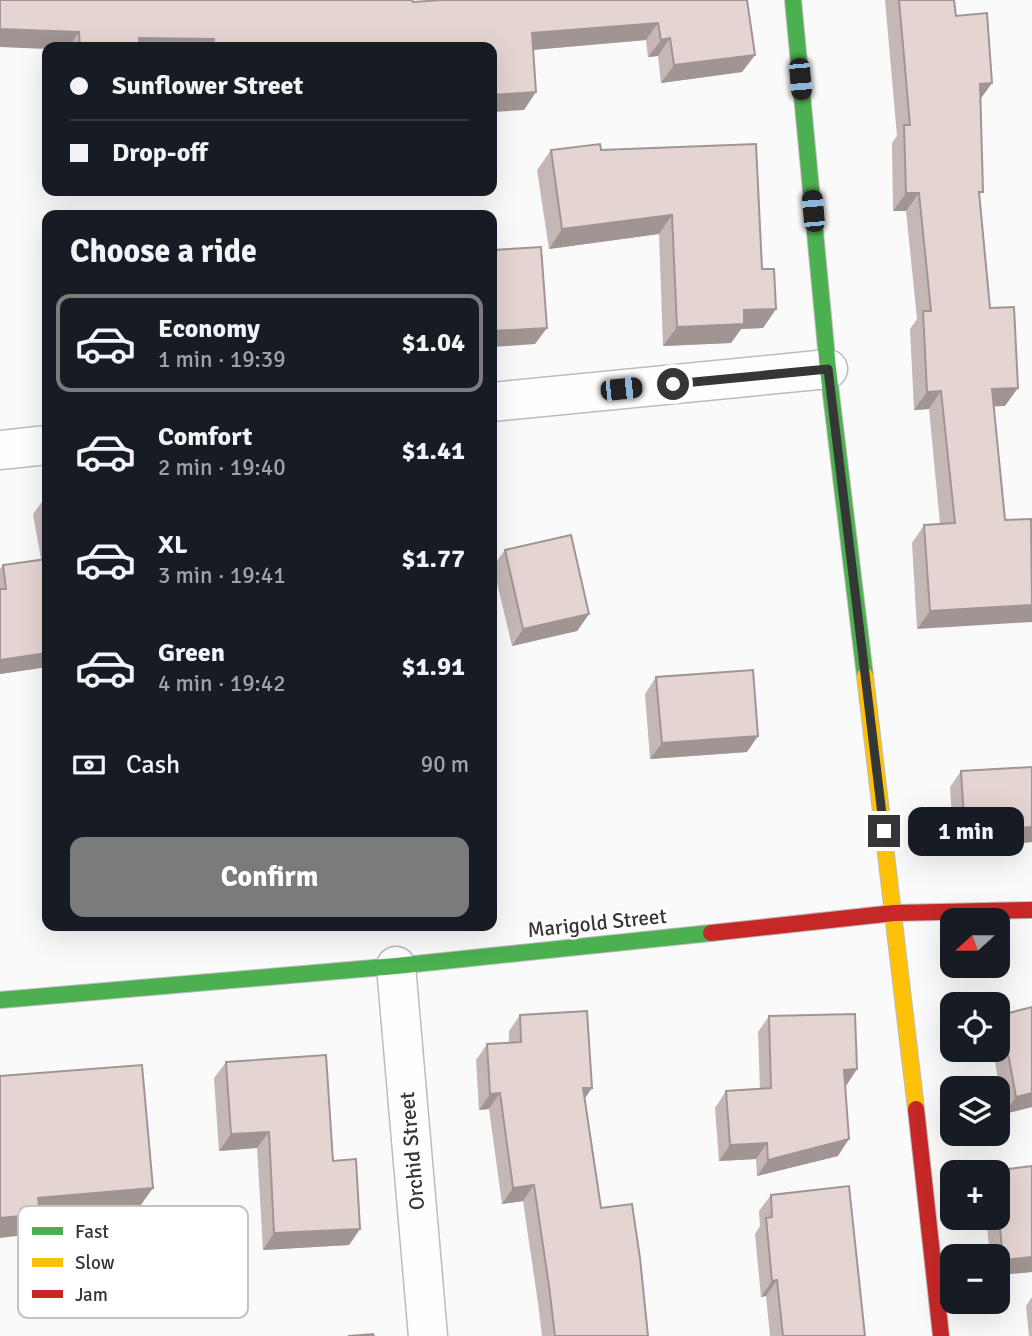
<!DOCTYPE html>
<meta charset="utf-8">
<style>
body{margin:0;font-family:Signika,sans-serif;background:#242831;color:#f1f3f6;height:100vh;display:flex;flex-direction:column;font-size:26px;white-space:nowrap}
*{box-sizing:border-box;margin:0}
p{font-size:23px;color:#9ea1a6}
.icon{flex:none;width:38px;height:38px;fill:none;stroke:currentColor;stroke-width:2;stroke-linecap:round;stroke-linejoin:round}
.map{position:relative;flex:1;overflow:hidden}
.panel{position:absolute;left:42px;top:210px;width:455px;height:721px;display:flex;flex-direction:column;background:#171b24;border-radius:14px;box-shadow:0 7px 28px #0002}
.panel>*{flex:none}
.top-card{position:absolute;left:42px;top:42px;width:455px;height:154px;border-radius:14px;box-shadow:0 7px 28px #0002;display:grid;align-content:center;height:154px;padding:0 28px;background:#171b24}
.needle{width:46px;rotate:249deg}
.buttons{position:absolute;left:940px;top:908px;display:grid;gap:14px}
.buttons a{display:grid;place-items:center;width:70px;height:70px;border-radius:14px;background:#171b24;box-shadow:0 7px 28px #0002;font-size:35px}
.end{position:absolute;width:32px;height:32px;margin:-16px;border:9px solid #353636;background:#fff;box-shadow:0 0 0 4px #fff}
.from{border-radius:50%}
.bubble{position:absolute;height:49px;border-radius:14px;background:#171b24;box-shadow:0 7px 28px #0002;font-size:23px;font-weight:700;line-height:49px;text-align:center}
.car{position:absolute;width:21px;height:42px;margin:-21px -10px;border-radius:9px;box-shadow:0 0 5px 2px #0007;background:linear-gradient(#222 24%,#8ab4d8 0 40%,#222 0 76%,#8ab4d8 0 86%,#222 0)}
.top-card b{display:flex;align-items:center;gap:24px;height:66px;font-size:26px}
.top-card b+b{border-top:2px solid #363941}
.top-card i{width:18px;height:18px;background:#f1f3f6}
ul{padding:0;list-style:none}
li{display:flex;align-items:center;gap:21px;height:98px;margin:0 14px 10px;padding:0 14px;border:4px solid transparent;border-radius:14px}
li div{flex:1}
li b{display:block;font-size:26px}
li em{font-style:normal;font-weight:700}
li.on{border-color:#7a7b7b}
li>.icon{width:63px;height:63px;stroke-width:1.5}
h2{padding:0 28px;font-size:32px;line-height:84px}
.pay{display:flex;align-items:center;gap:18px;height:77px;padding:0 28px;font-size:26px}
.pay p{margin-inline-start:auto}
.cta{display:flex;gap:14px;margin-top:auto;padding:14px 28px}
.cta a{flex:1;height:80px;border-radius:14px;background:#7a7b7b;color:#fff;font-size:28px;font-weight:700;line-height:80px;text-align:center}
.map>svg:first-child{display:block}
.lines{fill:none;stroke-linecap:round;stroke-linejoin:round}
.street-casing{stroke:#bcbcbd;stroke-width:41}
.fast-casing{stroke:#bcbcbd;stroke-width:18}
.slow-casing{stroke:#bcbcbd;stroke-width:18}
.jam-casing{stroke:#bcbcbd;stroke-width:18}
.street{stroke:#fefefe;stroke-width:38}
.fast{stroke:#4caf50;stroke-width:16}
.slow{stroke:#ffc107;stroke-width:16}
.jam{stroke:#c62828;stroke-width:16}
.wall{fill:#c5b7b5}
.shaded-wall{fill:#a09593}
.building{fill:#e5d5d2;stroke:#a09593;stroke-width:2}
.route{stroke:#353636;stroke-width:9}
.labels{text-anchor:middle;stroke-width:5;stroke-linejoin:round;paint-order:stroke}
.street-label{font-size:21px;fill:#353636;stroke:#fff}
.key{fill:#fff;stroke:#c2c3c3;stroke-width:2}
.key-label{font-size:19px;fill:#353636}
</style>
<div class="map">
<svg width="1032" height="1336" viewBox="0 0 1032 1336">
<rect width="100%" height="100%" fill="#fafafb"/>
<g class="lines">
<g class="street-casing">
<g id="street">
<polyline points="492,402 828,369"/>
<polyline points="0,450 47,445"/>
<polyline points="396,966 428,1336"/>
</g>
</g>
<g class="fast-casing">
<g id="fast">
<polyline points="793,0 828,369 865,676"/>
<polyline points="0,1000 396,966 711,933"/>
</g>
</g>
<g class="slow-casing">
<polyline id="slow" points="865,676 916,1109"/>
</g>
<g class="jam-casing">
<g id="jam">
<polyline points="711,933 894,913 1032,910"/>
<polyline points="916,1109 941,1336"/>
</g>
</g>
<use href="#street" class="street"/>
<use href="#fast" class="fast"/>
<use href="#slow" class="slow"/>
<use href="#jam" class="jam"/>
</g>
<g class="wall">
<polygon points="0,0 413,2 747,0 755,55 742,72 661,83 658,56 648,57 646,40 533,50 524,110 492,47 47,47"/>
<polygon points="885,0 954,0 956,16 992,83 980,99 979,197 990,308 1005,406 994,406 1005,520 917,629 912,543 924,525 940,524 929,409 914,410 910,329 917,319 906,211 893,211 892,143 897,136"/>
<polygon points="551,150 601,150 762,269 776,309 763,328 741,329 731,343 663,346 659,234 549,249 537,170"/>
<polygon points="47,498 47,667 0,674 0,569 3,565 41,559 33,514 44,499"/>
<polygon points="505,550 589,614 577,631 512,646 493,566"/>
<polygon points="656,677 747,752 650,759 645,694"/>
<polygon points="1032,767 1032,842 1009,844 1006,848 954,850 950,787 961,771"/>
<polygon points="520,1015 584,1099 601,1208 648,1336 542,1336 538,1303 523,1201 502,1204 489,1109 479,1110 476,1060 487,1044 509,1042 509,1031"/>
<polygon points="1001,1015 1032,1107 1004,1114 993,1050 998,1050 998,1020"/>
<polygon points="769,1016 846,1086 838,1156 757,1176 756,1159 719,1161 715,1108 726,1091 760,1089 758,1032"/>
<polygon points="226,1062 333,1161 360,1229 349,1245 263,1250 257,1148 219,1151 214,1078"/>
<polygon points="1032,1166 1032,1272 998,1275 998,1256 990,1256 986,1218 998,1218 998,1172 992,1172 993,1171"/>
<polygon points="771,1195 865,1336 770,1336 766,1296 761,1297 755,1234 760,1226 759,1211"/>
<polygon points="1032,1297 1032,1336 1029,1336 1026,1306"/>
</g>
<g class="shaded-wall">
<polygon points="658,23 646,40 520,51 532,33"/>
<polygon points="0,29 79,32 69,47 47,47 47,49 0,47"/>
<polygon points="139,38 214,39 208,47 133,47"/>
<polygon points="670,38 658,56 648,57 661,40"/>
<polygon points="755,55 742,72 661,83 674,65"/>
<polygon points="992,83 979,101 980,84"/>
<polygon points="536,92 524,110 492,112 492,95"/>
<polygon points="906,193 919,193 906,211 893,211"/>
<polygon points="672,215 659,234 549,249 562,229"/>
<polygon points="776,309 763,328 741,329 731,343 663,346 677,327 744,310"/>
<polygon points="547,328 535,344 492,347 492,331"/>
<polygon points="1018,388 1005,406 979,407 992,389"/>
<polygon points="941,391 929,409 914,410 927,392"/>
<polygon points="1032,605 1032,622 917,629 930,611"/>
<polygon points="589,614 577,631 512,646 523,629"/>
<polygon points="47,653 47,667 0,674 0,660"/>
<polygon points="758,736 747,752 650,759 662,743"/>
<polygon points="1032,827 1032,842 1009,844 1006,848 954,850 965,834"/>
<polygon points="857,1069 846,1086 844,1070"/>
<polygon points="583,1088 592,1088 581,1104"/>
<polygon points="500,1093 489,1109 479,1110 490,1094"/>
<polygon points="1032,1093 1032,1107 1004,1114 1016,1097"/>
<polygon points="269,1132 257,1148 219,1151 231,1134"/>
<polygon points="849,1139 838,1156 757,1176 768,1160"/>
<polygon points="767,1143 756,1159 719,1161 730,1145"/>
<polygon points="534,1185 523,1201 502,1204 513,1188"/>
<polygon points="153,1188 138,1209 38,1218 25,1235 0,1238 0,1218 38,1198"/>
<polygon points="360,1229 349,1245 263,1250 274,1233"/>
<polygon points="1032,1257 1032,1272 998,1275 998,1268 1003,1260"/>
<polygon points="777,1280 766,1296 761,1297 772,1281"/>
</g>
<g class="building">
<polygon points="0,0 412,0 413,2 442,0 747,0 755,55 674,65 670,38 661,40 658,23 532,33 536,92 492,95 492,47 213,47 214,39 139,38 139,47 80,47 79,32 0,29"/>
<polygon points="899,0 954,0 956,16 987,13 992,83 980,84 983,192 979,192 990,308 1014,307 1018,388 992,389 1005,520 1031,519 1032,605 930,611 924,525 955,523 941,391 927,392 923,311 931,311 919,193 906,193 904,125 910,125"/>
<polygon points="600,144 601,150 756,144 762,269 774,269 776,309 744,310 744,324 677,327 672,215 562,229 551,150"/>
<polygon points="541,247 547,328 492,331 492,250"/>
<polygon points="47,498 47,517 44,499"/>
<polygon points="571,535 589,614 523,629 505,550"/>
<polygon points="47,559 47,653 0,660 0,589 6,589 3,565"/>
<polygon points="753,670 758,736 662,743 656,677"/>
<polygon points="1032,767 1032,827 1017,828 1018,831 965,834 961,771"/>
<polygon points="1032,1007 1032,1093 1016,1097 1001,1015"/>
<polygon points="587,1011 592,1088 583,1088 601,1208 632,1204 640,1258 648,1336 555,1336 549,1286 534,1185 513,1188 500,1093 490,1094 487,1044 521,1042 520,1015"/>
<polygon points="855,1014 857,1069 844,1070 849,1139 768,1160 767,1143 730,1145 726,1091 771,1088 769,1016"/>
<polygon points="326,1055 333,1161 356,1159 360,1229 274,1233 269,1132 231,1134 226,1062"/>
<polygon points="142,1065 153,1188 38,1198 40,1214 0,1218 0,1076"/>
<polygon points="1032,1166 1032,1257 1003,1260 998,1207 998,1172 994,1172 993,1171"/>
<polygon points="849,1186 865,1336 783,1336 777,1280 772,1281 766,1218 772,1217 771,1195"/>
<polygon points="373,1334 374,1336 348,1336"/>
</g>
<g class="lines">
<polyline class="route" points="673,384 828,369 884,831"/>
</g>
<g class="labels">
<g class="street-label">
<text transform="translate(597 923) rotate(-6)" y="7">Marigold Street</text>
<text transform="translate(412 1151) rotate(-95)" y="7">Orchid Street</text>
</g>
</g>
<rect x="18" y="1206" width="230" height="112" rx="10" class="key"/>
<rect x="32" y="1227" width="31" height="8" fill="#4caf50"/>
<rect x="32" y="1258" width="31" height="9" fill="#ffc107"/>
<rect x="32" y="1290" width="31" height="8" fill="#c62828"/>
<g class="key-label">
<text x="75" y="1238">Fast</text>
<text x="75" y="1269">Slow</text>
<text x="75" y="1301">Jam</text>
</g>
</svg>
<div class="buttons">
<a><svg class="needle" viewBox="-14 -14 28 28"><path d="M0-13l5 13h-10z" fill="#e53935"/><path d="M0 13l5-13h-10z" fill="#9ea1a6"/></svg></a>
<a><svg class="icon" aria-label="locate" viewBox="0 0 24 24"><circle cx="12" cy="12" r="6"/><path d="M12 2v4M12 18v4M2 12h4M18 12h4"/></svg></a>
<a><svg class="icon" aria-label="layers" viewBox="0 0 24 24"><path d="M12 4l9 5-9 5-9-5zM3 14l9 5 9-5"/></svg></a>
<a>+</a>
<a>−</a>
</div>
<i class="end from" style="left:673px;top:384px"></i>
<i class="end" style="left:884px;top:831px"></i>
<div class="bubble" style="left:908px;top:807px;width:116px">1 min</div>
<i class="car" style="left:800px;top:79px;rotate:175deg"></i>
<i class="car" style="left:813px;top:211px;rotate:355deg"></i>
<i class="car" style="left:621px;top:389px;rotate:84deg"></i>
<div class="top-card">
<b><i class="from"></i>Sunflower Street</b>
<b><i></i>Drop-off</b>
</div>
<section class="panel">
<h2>Choose a ride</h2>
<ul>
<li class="on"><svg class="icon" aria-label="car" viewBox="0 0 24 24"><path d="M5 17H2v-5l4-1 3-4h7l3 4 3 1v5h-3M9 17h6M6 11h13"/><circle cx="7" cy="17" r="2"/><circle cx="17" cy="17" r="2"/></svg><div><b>Economy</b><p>1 min · 19:39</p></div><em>$1.04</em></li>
<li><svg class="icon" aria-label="car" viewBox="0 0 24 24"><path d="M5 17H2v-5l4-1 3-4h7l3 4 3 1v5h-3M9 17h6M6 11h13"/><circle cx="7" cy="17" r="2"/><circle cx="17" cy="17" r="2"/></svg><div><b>Comfort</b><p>2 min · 19:40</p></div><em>$1.41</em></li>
<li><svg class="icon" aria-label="car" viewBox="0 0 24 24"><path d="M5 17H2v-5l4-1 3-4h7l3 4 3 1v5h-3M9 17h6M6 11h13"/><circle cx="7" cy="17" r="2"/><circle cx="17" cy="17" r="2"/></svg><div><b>XL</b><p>3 min · 19:41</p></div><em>$1.77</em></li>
<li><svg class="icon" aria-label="car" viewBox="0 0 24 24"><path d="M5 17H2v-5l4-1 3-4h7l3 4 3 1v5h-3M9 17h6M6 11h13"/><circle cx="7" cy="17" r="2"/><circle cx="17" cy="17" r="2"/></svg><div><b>Green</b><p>4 min · 19:42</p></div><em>$1.91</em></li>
</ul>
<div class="pay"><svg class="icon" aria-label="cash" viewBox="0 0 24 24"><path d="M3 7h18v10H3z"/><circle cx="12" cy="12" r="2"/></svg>Cash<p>90 m</p></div>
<div class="cta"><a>Confirm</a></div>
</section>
</div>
